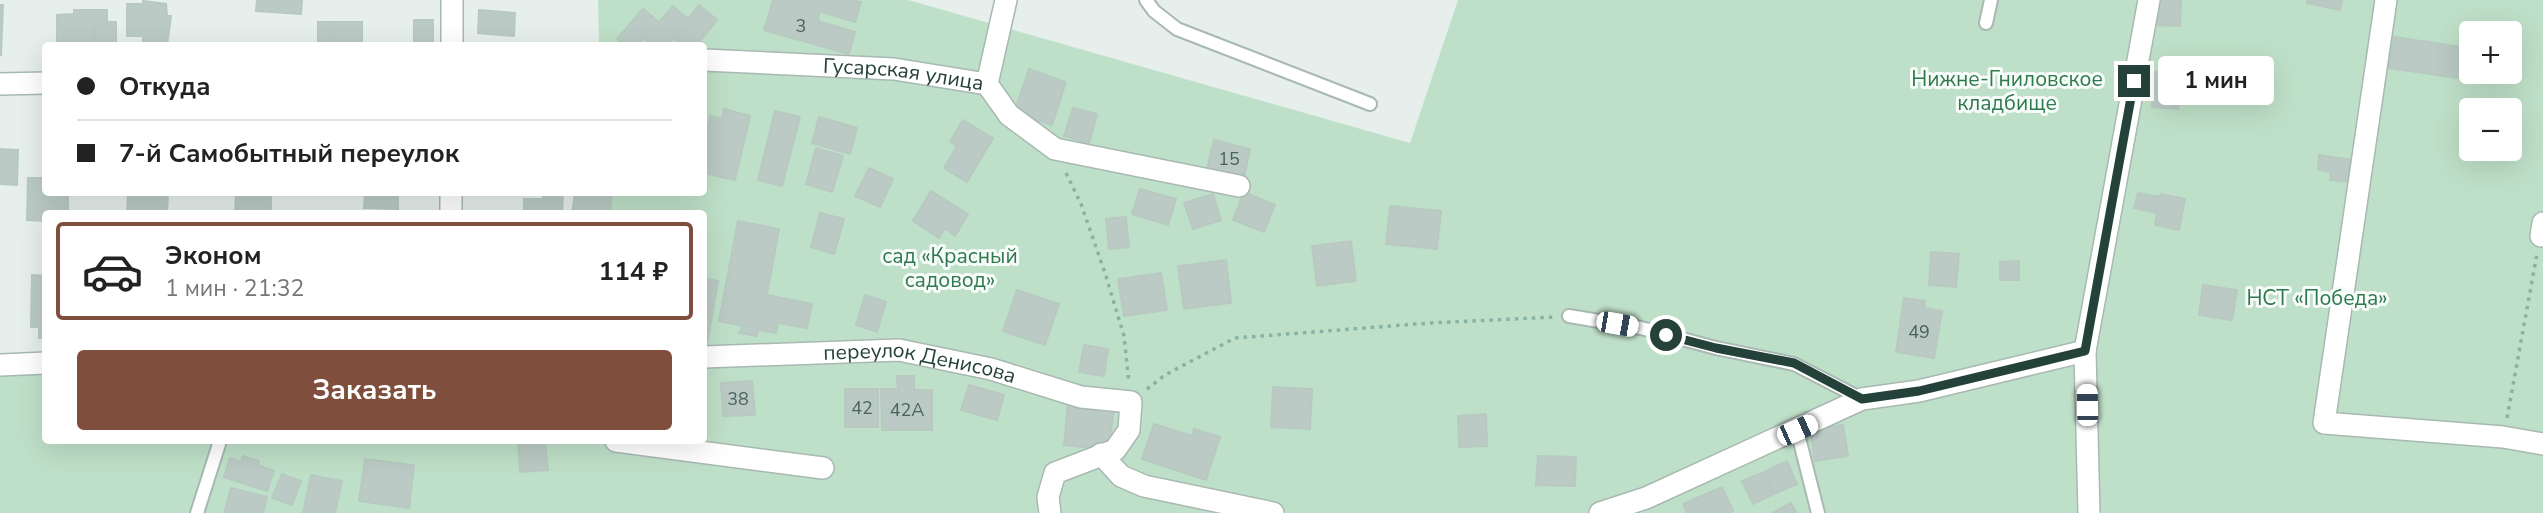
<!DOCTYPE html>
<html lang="ru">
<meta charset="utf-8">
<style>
body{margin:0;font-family:"Nunito Sans",sans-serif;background:#f2f2f2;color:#222;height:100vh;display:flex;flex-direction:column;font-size:26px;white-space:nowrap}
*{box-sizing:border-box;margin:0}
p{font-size:23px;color:#767676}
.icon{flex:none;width:38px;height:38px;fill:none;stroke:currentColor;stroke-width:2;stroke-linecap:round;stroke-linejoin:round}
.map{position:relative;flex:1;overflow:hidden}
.side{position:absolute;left:42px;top:210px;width:665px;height:234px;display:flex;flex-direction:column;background:#fff;border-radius:7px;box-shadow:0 7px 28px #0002}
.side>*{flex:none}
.guide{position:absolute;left:42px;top:42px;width:665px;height:154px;border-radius:7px;box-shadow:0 7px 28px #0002;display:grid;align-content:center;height:154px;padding:0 35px;background:#fff}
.fabs{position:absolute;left:2459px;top:21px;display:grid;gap:14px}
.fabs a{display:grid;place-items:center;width:63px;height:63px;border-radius:7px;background:#fff;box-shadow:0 7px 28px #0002;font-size:35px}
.end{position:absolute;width:32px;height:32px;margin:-16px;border:9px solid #24423a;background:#fff;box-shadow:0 0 0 4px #fff}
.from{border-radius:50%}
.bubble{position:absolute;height:49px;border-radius:7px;background:#fff;box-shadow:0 7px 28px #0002;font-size:23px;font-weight:700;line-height:49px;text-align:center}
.car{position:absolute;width:21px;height:42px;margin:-21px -10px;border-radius:9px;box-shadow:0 0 5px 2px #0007;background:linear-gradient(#fff 24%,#345 0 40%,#fff 0 76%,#345 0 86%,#fff 0)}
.guide b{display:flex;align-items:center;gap:24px;height:66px;font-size:26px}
.guide b+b{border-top:2px solid #e0e0e0}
.guide i{width:18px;height:18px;background:#222}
ul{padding:12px 0 0;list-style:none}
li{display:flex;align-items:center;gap:21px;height:98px;margin:0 14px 10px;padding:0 21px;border:4px solid #e0e0e0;border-radius:7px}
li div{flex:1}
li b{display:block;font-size:26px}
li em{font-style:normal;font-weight:700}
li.current{border-color:#804e3d}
li>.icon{width:63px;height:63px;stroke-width:1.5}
.button{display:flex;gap:14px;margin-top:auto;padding:14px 35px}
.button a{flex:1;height:80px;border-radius:7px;background:#804e3d;color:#fff;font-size:28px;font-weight:700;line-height:80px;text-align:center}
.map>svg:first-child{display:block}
.green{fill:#bfe0c8;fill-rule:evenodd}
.building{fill:#bbcac4;stroke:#b8c9c2;stroke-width:2}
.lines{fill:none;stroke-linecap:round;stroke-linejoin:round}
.lane-casing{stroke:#a8b8b2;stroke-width:16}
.street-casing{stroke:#a8b8b2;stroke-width:24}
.path{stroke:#86b3a5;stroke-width:3.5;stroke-dasharray:3.5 5;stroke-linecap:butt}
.lane{stroke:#fff;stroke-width:12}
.street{stroke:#fff;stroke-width:21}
.route{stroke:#24423a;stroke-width:9}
.labels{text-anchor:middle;stroke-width:6;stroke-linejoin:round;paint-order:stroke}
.number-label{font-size:18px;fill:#4a645c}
.street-label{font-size:21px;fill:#24423a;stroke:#f7fbf9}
.park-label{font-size:21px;fill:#2d7a4b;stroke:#f7fbf9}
</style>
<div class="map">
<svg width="2543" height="513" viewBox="0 0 2543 513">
<rect width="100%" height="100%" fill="#e6efeb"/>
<g class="green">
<polygon points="598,0 908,0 1410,143 1458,0 2141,0 2081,347 2084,513 0,513 0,372 45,370 46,441 704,441 704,214 601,213 600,193 704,192 704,46 599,45"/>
<path d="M2153,0h390v513h-450l-4,-161zM2471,33h39v39h-39zM2471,110h39v39h-39z"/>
</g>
<g class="building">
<polygon points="257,0 302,0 301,14 256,11"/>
<polygon points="773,0 852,0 861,2 855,22 819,11 818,21 855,32 849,54 764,30"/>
<polygon points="2156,0 2181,0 2180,26 2155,25"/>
<polygon points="2307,0 2342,0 2340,10 2307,3"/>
<polygon points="143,1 166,4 167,16 171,16 167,45 143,45 143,36 127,36 127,4 143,4"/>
<polygon points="0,5 3,5 1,55 0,55"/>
<polygon points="699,5 717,20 696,46 682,46 674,38 667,46 653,46 644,38 637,46 625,46 617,39 643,9 659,22 673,6 688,19"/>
<polygon points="74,10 107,10 107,24 95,24 96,42 76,42 73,46 59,46 57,44 57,15 74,14"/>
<polygon points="479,10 515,13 514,36 478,33"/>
<polygon points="414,20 433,20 433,46 414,45"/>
<polygon points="107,22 116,22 116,45 94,45 95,24 107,24"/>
<rect x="318" y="22" width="12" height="24"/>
<rect x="330" y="22" width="32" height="24"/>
<polygon points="2394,37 2463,47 2458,78 2389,68"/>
<polygon points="1029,69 1066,82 1052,125 1014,113"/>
<polygon points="2154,72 2208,75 2207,93 2179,92 2178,109 2152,107"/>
<polygon points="1073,108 1097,114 1089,143 1064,136"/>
<polygon points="724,109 750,116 735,180 704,173 704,142 710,116 722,119"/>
<polygon points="775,111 800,117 782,186 758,180"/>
<polygon points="819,117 857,128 850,154 812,143"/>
<polygon points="963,120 993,138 967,182 944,168 957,146 950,142"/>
<polygon points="1214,140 1250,149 1244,177 1207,169"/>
<polygon points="816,148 843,156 832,192 806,184"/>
<polygon points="0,149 18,150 17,185 0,184"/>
<polygon points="2319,155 2354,160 2351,182 2330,180 2331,172 2318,170"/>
<polygon points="869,168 893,179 880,207 855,196"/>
<polygon points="28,178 46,178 46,192 68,192 68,214 46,214 46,221 27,220"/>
<polygon points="1140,189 1176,199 1168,225 1132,214"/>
<polygon points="931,191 968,214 955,236 945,228 939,238 913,221"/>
<polygon points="128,192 168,192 167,214 127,214"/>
<polygon points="236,192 271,192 271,214 235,214"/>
<polygon points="365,192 398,192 398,209 364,208"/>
<polygon points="543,192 563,192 562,214 524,214 524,199 543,199"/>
<polygon points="575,192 612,192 610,214 572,214"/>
<polygon points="1244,192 1275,205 1264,232 1233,220"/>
<polygon points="2138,193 2160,197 2161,194 2185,199 2179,230 2155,225 2157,213 2134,208"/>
<polygon points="1213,194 1221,220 1193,229 1184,203"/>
<polygon points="1390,206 1441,211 1437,249 1386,244"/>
<polygon points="820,213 844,219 834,254 811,247"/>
<polygon points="1126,217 1129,247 1109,249 1106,219"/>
<polygon points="738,221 779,229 767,295 812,304 807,328 778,323 776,333 758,330 757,336 739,333 743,326 719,321"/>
<polygon points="1351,241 1356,281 1317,286 1312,246"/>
<polygon points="1931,252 1959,254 1956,287 1929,285"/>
<polygon points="1226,260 1231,303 1184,309 1178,266"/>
<polygon points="2019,261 2019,280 2000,280 2000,262"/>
<polygon points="1161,273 1167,310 1124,316 1118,279"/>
<polygon points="32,275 46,276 46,338 39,338 39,327 31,327"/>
<polygon points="704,278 718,281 705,355 704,355"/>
<polygon points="2203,285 2237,290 2232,320 2199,315"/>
<polygon points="1017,290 1059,304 1045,345 1003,331"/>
<polygon points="865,295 886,302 877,332 856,325"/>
<polygon points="1904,298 1925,301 1924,308 1942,311 1934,358 1896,352"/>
<polygon points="1084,345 1108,349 1104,376 1079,372"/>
<polygon points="897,376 914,376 914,390 932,390 932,430 882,430 881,389 898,389"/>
<polygon points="752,381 755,415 723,416 721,383"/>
<polygon points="969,385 1004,395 997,420 961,410"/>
<polygon points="1273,387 1312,389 1310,429 1271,427"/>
<rect x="845" y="389" width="33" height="38"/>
<polygon points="1068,402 1114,407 1109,450 1064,445"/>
<polygon points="1486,414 1487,446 1459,447 1458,416"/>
<polygon points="1154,424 1192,436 1194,429 1220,437 1206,480 1142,459"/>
<polygon points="1843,425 1848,456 1815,461 1810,430"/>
<polygon points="518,441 545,441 548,470 520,472"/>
<polygon points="243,456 259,461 258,465 274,471 267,491 224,477 230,458 241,462"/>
<polygon points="1538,456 1576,457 1575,486 1536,485"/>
<polygon points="365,459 414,465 409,508 359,501"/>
<polygon points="1787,461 1797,484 1774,494 1764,472"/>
<polygon points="1764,472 1774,494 1753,504 1742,481"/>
<polygon points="282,474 301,481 292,505 272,498"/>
<polygon points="311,475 342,481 335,513 303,513"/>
<polygon points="1722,487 1733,511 1728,513 1687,513 1683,504"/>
<polygon points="231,488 267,497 263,513 224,513"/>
<polygon points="1791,503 1797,513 1772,513"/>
</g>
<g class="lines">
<g class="lane-casing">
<g id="lane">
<polyline points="1146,0 1154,11 1177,29 1370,104"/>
<polyline points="1986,23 1991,0"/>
<polyline points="1569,316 1641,328 1716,348 1794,364 1862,399"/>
<polyline points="1797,430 1818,513"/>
<polyline points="197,513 220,441"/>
</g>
</g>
<g class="street-casing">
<g id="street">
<polyline points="452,0 452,46"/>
<polyline points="2386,0 2324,423 2503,437 2543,444"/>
<path id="s1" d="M704,60l190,9 93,15 22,31 46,34 184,37"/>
<polyline points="0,84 46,83"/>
<polyline points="987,84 1006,0"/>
<polyline points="451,214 451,192"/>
<polyline points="2541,236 2543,223"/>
<path id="s2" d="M704,357l195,-7 92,19 90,28 50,5 -2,28 -14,20 -60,23 -7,24 2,16"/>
<polyline points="0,365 46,363"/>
<polyline points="616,441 823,468"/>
<polyline points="1101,454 1121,476 1144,486 1273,513"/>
<polyline points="1600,513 1646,498 1862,399 1919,391 2085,351"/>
<polyline points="2089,513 2085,351 2149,0"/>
</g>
</g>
<g class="path">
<polyline points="1066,173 1081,204 1105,273 1124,336 1129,383"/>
<polyline points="1147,389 1165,375 1235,338 1430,323 1555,317"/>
<polyline points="2507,418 2537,254"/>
</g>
<use href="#lane" class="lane"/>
<use href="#street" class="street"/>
</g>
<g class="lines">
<polyline class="route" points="1666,335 1716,348 1794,363 1862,399 1919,391 2085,351 2134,81"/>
</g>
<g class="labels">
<g class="number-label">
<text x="801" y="32">3</text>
<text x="1229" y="165">15</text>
<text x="1919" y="338">49</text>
<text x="738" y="405">38</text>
<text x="862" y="414">42</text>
<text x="907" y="416">42А</text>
</g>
<g class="street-label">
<text dy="7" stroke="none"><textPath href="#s1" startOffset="200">Гусарская улица</textPath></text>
<text dy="7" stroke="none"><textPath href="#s2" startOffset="217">переулок Денисова</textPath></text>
</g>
<g class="park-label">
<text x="2007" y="86">Нижне-Гниловское<tspan x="2007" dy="24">кладбище</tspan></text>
<text x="950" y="263">сад «Красный<tspan x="950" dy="24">садовод»</tspan></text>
<text x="2317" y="305">НСТ «Победа»</text>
</g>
</g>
</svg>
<div class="fabs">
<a>+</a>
<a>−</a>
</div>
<i class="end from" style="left:1666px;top:335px"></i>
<i class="end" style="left:2134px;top:81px"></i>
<div class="bubble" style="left:2158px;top:56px;width:116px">1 мин</div>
<i class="car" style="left:1617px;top:324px;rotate:100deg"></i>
<i class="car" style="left:2087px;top:405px;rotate:359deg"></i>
<i class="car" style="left:1797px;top:430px;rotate:66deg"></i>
<div class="guide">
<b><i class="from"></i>Откуда</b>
<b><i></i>7-й Самобытный переулок</b>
</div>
<section class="side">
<ul>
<li class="current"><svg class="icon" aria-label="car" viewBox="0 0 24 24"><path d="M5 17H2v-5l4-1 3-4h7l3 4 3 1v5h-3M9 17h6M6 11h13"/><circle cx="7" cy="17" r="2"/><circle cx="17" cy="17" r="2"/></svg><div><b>Эконом</b><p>1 мин · 21:32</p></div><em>114 ₽</em></li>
</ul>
<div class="button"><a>Заказать</a></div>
</section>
</div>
